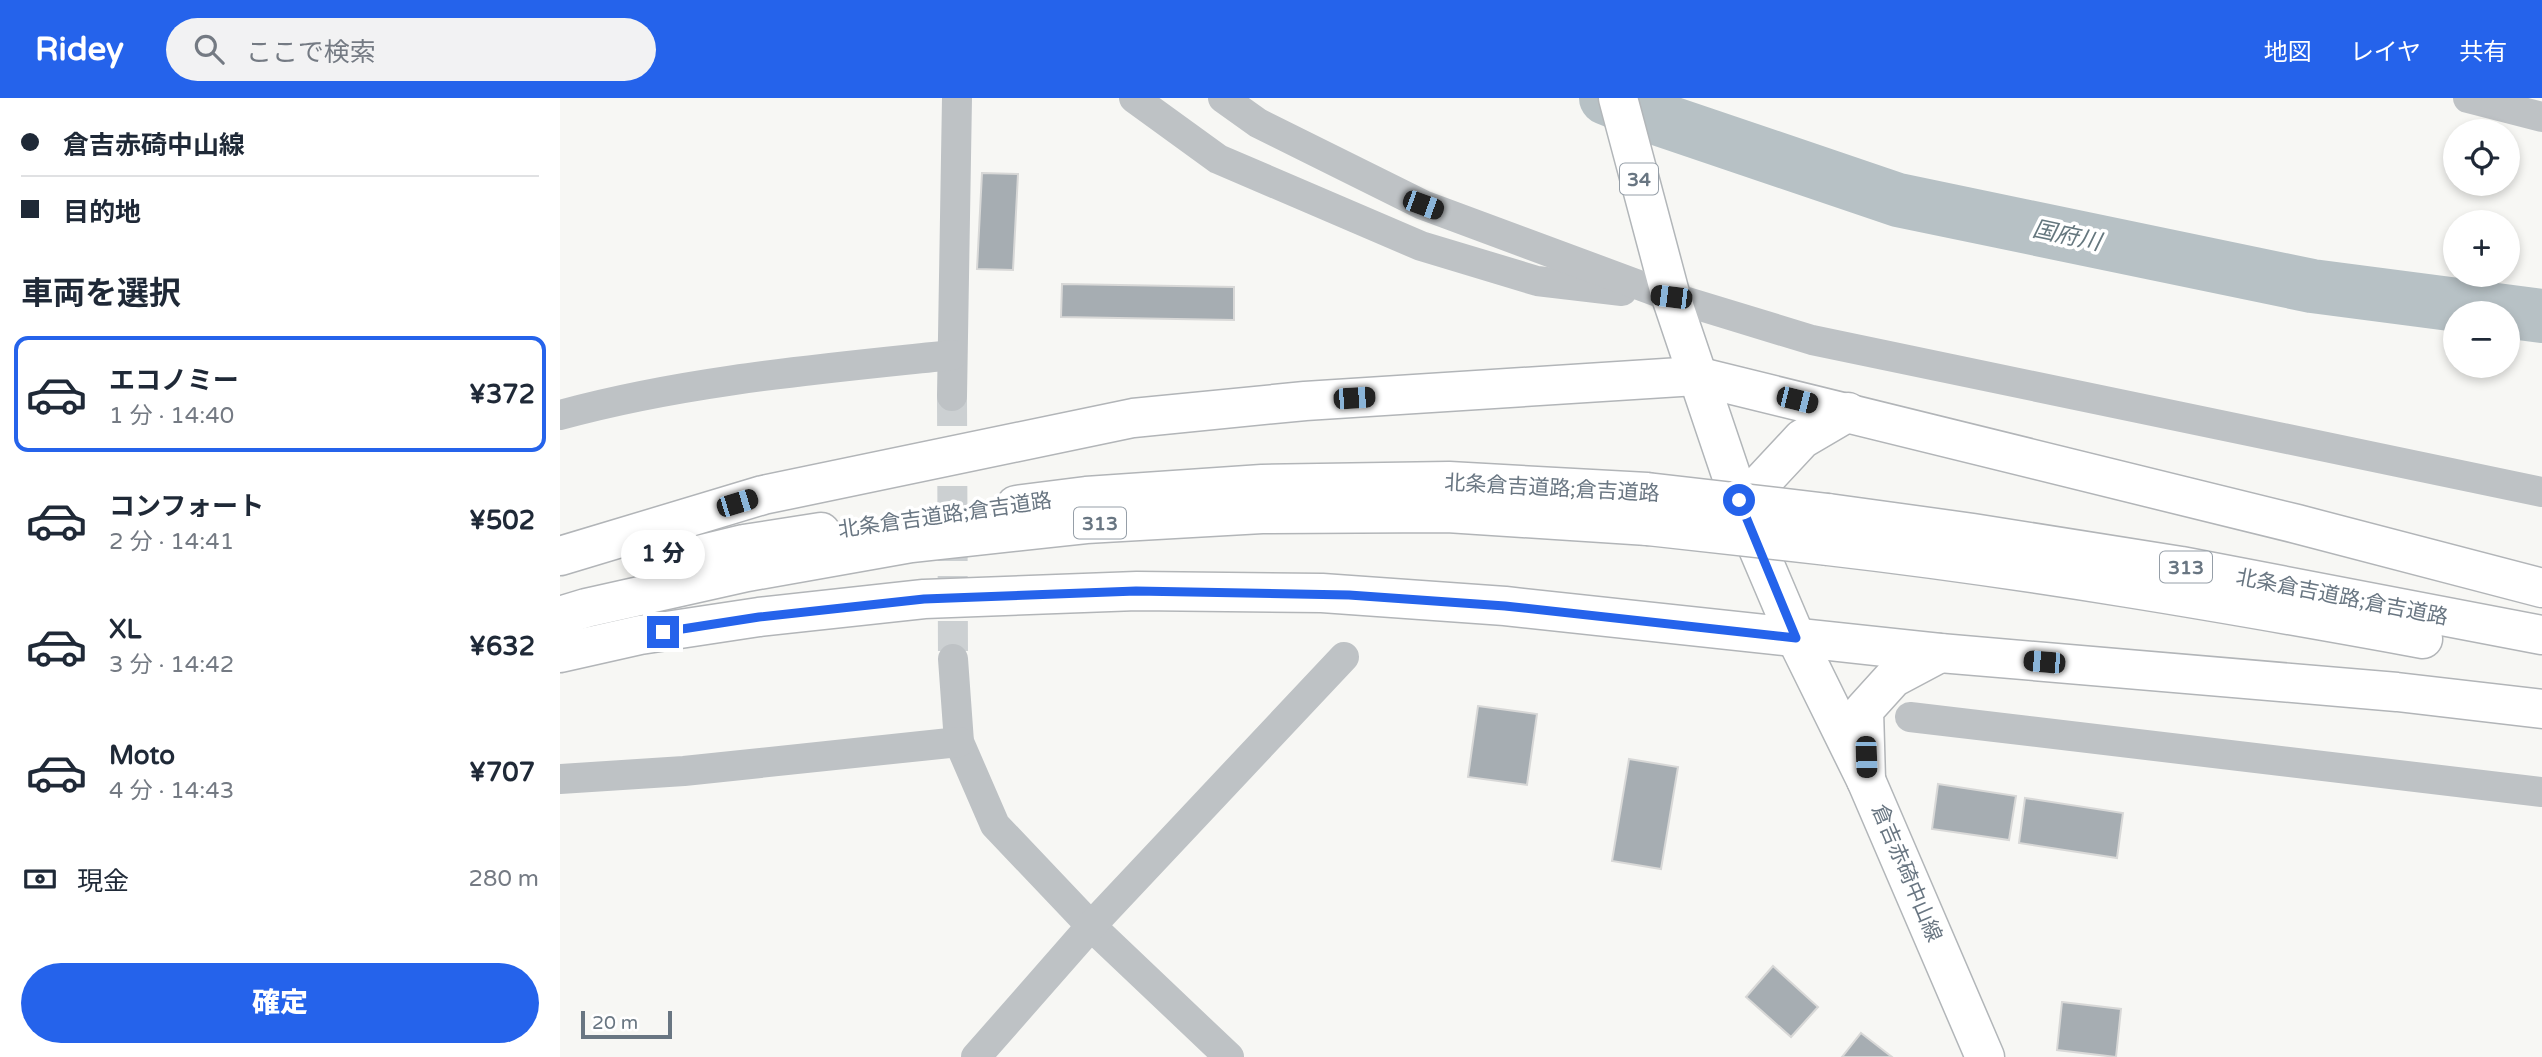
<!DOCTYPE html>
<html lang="ja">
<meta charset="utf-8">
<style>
body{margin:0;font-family:"Varela Round","Noto Sans JP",sans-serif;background:#f2f2f3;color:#1f2937;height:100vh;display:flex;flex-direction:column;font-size:26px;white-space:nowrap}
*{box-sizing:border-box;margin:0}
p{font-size:23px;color:#747a83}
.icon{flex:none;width:38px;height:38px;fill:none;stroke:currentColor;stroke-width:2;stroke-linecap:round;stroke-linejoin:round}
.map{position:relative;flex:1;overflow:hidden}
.drawer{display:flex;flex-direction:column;background:#fff;width:560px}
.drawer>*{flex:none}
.guide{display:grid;align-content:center;height:154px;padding:0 21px;background:#fff}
.controls{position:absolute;left:1883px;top:21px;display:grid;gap:14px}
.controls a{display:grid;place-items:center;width:77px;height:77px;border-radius:50%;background:#fff;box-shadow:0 4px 10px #0003;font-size:35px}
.scale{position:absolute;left:21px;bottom:18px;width:91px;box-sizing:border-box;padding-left:7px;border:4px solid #697682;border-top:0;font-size:19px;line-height:24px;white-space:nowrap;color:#697682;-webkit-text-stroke:5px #fff;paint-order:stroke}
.end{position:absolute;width:32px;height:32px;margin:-16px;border:9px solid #2563eb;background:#fff;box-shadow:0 0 0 4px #fff}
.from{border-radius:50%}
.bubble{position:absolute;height:49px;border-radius:24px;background:#fff;box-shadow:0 4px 10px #0003;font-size:23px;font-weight:800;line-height:49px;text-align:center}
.car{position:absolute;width:21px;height:42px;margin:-21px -10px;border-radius:9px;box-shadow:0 0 5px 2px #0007;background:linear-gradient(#222 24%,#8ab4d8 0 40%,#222 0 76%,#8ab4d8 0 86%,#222 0)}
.guide b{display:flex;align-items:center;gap:24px;height:66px;font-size:26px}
.guide b+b{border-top:2px solid #e0e1e3}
.guide i{width:18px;height:18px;background:#1f2937}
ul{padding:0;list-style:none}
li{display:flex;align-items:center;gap:21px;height:116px;margin:0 14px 10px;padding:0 7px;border:4px solid transparent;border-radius:14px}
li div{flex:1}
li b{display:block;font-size:26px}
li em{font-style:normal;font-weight:800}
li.active{border-color:#2563eb}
li>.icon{width:63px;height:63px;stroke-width:1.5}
h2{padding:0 21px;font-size:32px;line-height:84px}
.pay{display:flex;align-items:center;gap:18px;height:77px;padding:0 21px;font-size:26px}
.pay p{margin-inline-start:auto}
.action{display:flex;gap:14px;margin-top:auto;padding:14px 21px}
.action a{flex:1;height:80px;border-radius:42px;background:#2563eb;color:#fff;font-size:28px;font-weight:800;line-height:80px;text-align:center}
header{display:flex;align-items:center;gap:42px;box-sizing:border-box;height:98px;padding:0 35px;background:#2563eb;color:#fff}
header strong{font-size:33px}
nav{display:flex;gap:38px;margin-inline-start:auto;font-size:24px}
.search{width:490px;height:63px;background:#f2f2f3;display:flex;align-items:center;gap:18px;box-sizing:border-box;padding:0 24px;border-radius:38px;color:#747a83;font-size:26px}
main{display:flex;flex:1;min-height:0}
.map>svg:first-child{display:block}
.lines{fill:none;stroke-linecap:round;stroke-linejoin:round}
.river{stroke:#b7c1c5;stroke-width:54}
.building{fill:#a6adb2;stroke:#d8d8d7;stroke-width:2}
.street-tunnel{stroke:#ccd0d2;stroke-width:30;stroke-dasharray:30 15;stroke-linecap:butt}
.primary-casing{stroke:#b2b6b9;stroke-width:41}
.highway-casing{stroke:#b2b5b8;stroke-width:41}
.street{stroke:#bec2c5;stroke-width:30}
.primary{stroke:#fff;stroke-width:38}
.highway{stroke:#fff;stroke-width:38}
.highway-bridge-casing{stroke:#b2b5b8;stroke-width:41;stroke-linecap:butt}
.highway-bridge{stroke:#fff;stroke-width:38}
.route{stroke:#2563eb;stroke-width:9}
.labels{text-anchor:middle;stroke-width:7;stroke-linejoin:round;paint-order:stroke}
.shield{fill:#fff;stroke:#969fa8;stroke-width:2}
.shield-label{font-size:19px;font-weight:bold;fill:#697682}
.street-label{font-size:21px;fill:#697682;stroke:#fff}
.water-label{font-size:23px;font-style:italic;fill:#65777e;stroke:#fff}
</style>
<header>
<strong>Ridey</strong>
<div class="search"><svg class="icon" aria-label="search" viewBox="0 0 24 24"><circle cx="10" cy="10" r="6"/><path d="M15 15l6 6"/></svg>ここで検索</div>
<nav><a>地図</a><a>レイヤ</a><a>共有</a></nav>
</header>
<main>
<section class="drawer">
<div class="guide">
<b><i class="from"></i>倉吉赤碕中山線</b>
<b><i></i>目的地</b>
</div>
<h2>車両を選択</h2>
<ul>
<li class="active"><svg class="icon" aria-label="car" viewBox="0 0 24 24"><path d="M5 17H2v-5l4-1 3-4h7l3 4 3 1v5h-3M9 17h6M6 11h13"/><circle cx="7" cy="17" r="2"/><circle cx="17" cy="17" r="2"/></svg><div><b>エコノミー</b><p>1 分 · 14:40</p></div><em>¥372</em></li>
<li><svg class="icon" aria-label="car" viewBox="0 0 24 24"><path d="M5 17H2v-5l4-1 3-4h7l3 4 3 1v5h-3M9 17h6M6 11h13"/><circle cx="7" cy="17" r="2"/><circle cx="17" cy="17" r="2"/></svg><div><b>コンフォート</b><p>2 分 · 14:41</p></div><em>¥502</em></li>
<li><svg class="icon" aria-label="car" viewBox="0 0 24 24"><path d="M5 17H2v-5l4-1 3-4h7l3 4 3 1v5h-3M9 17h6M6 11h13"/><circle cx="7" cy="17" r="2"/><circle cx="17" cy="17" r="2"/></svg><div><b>XL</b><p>3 分 · 14:42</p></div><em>¥632</em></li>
<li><svg class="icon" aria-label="car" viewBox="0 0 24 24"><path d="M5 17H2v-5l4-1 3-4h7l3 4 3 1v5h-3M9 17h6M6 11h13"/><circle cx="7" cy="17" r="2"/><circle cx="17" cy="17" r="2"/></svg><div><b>Moto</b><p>4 分 · 14:43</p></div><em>¥707</em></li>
</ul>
<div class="pay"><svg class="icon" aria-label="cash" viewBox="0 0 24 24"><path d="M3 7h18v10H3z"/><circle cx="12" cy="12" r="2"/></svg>現金<p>280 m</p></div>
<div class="action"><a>確定</a></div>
</section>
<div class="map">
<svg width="1982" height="959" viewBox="0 0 1982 959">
<rect width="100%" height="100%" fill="#f7f7f4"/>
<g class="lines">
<polyline class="river" points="1046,0 1093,19 1338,102 1752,188 1982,218"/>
</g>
<g class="building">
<polygon points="422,75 458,76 453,172 417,171"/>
<polygon points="502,186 674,189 674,222 501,219"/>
<polygon points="918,608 977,616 967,687 908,679"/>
<polygon points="1069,661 1118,669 1101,771 1052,763"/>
<polygon points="1378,686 1456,698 1449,742 1372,731"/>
<polygon points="1465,700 1563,715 1557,760 1459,745"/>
<polygon points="1213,868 1258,909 1231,939 1186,899"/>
<polygon points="1502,904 1561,911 1556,959 1497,952"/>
<polygon points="1301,935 1332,959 1282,959"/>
</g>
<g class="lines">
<polyline class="street-tunnel" points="392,298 393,561"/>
<g class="primary-casing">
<polyline id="primary" points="1058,0 1111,199 1188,427 1236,540 1306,682 1425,959"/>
</g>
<g class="highway-casing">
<g id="highway">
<polyline points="456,407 526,398 702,386 889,383 1087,394"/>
<polyline points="1268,415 1413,435 1621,468 1982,537"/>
<polyline points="1188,427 1201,385 1242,341 1288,314"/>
<path d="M1268,448c200,23 397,57 595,93"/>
<polyline points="0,458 203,397 573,320 745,303 1136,278 1737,426 1982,490"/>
<polyline points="118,462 184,446 261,434"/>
<polyline points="0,518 26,510 187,474 351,445 526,426 702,416 887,415 1088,428"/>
<polyline points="0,555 80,537 199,519 364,501 577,493 762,495 945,508 1380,555 1837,594 1982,611"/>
<polyline points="1306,682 1304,612 1333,580 1380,555"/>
</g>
</g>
<g class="street">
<polyline points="574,0 658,61 861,148 977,183 1062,193"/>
<polyline points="663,0 698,25 863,107 1111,199 1252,242 1982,394"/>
<polyline points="1908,0 1982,19"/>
<polyline points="392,298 397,0"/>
<path d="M0,317c128,-35 261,-46 392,-60"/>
<polyline points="393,561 399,644 435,727 531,828 669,959"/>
<polyline points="1350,619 1982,694"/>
<polyline points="0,681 124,673 399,644"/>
<polyline points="416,959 531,828 784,559"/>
</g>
<use href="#primary" class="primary"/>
<use href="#highway" class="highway"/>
<g class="highway-bridge-casing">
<g id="highway-bridge">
<polyline points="1087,394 1268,415"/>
<polyline points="1088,428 1268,448"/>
</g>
</g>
<use href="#highway-bridge" class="highway-bridge"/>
</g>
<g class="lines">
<polyline class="route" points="103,534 199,519 364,501 576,493 789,497 945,508 1236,540 1179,402"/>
</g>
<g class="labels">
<g class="shield">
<rect x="1060" y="65.5" width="38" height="31" rx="5"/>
<rect x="514" y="409.5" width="52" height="31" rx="5"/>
<rect x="1600" y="453.5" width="52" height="31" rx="5"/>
</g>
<g class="shield-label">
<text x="1079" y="88">34</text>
<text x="540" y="432">313</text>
<text x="1626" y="476">313</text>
</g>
<g class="street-label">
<text transform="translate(992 390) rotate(3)" y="7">北条倉吉道路;倉吉道路</text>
<text transform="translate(385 417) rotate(-8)" y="7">北条倉吉道路;倉吉道路</text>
<text transform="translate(1782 499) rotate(11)" y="7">北条倉吉道路;倉吉道路</text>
<text transform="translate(1347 775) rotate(67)" y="7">倉吉赤碕中山線</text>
</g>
<g class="water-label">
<text transform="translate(1507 137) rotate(12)" y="8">国府川</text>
</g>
</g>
</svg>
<div class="controls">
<a><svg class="icon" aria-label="locate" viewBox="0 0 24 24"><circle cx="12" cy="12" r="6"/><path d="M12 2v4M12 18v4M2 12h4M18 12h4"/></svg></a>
<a>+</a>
<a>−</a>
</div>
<div class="scale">20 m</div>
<i class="end from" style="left:1179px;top:402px"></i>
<i class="end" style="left:103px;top:534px"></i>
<div class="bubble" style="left:61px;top:432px;width:84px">1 分</div>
<i class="car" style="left:863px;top:107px;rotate:110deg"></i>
<i class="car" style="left:1111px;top:199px;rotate:277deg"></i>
<i class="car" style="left:794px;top:300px;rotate:86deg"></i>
<i class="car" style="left:1237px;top:302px;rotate:104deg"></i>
<i class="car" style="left:177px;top:405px;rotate:73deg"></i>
<i class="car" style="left:1484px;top:564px;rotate:275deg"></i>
<i class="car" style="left:1306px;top:659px;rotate:178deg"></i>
</div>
</main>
